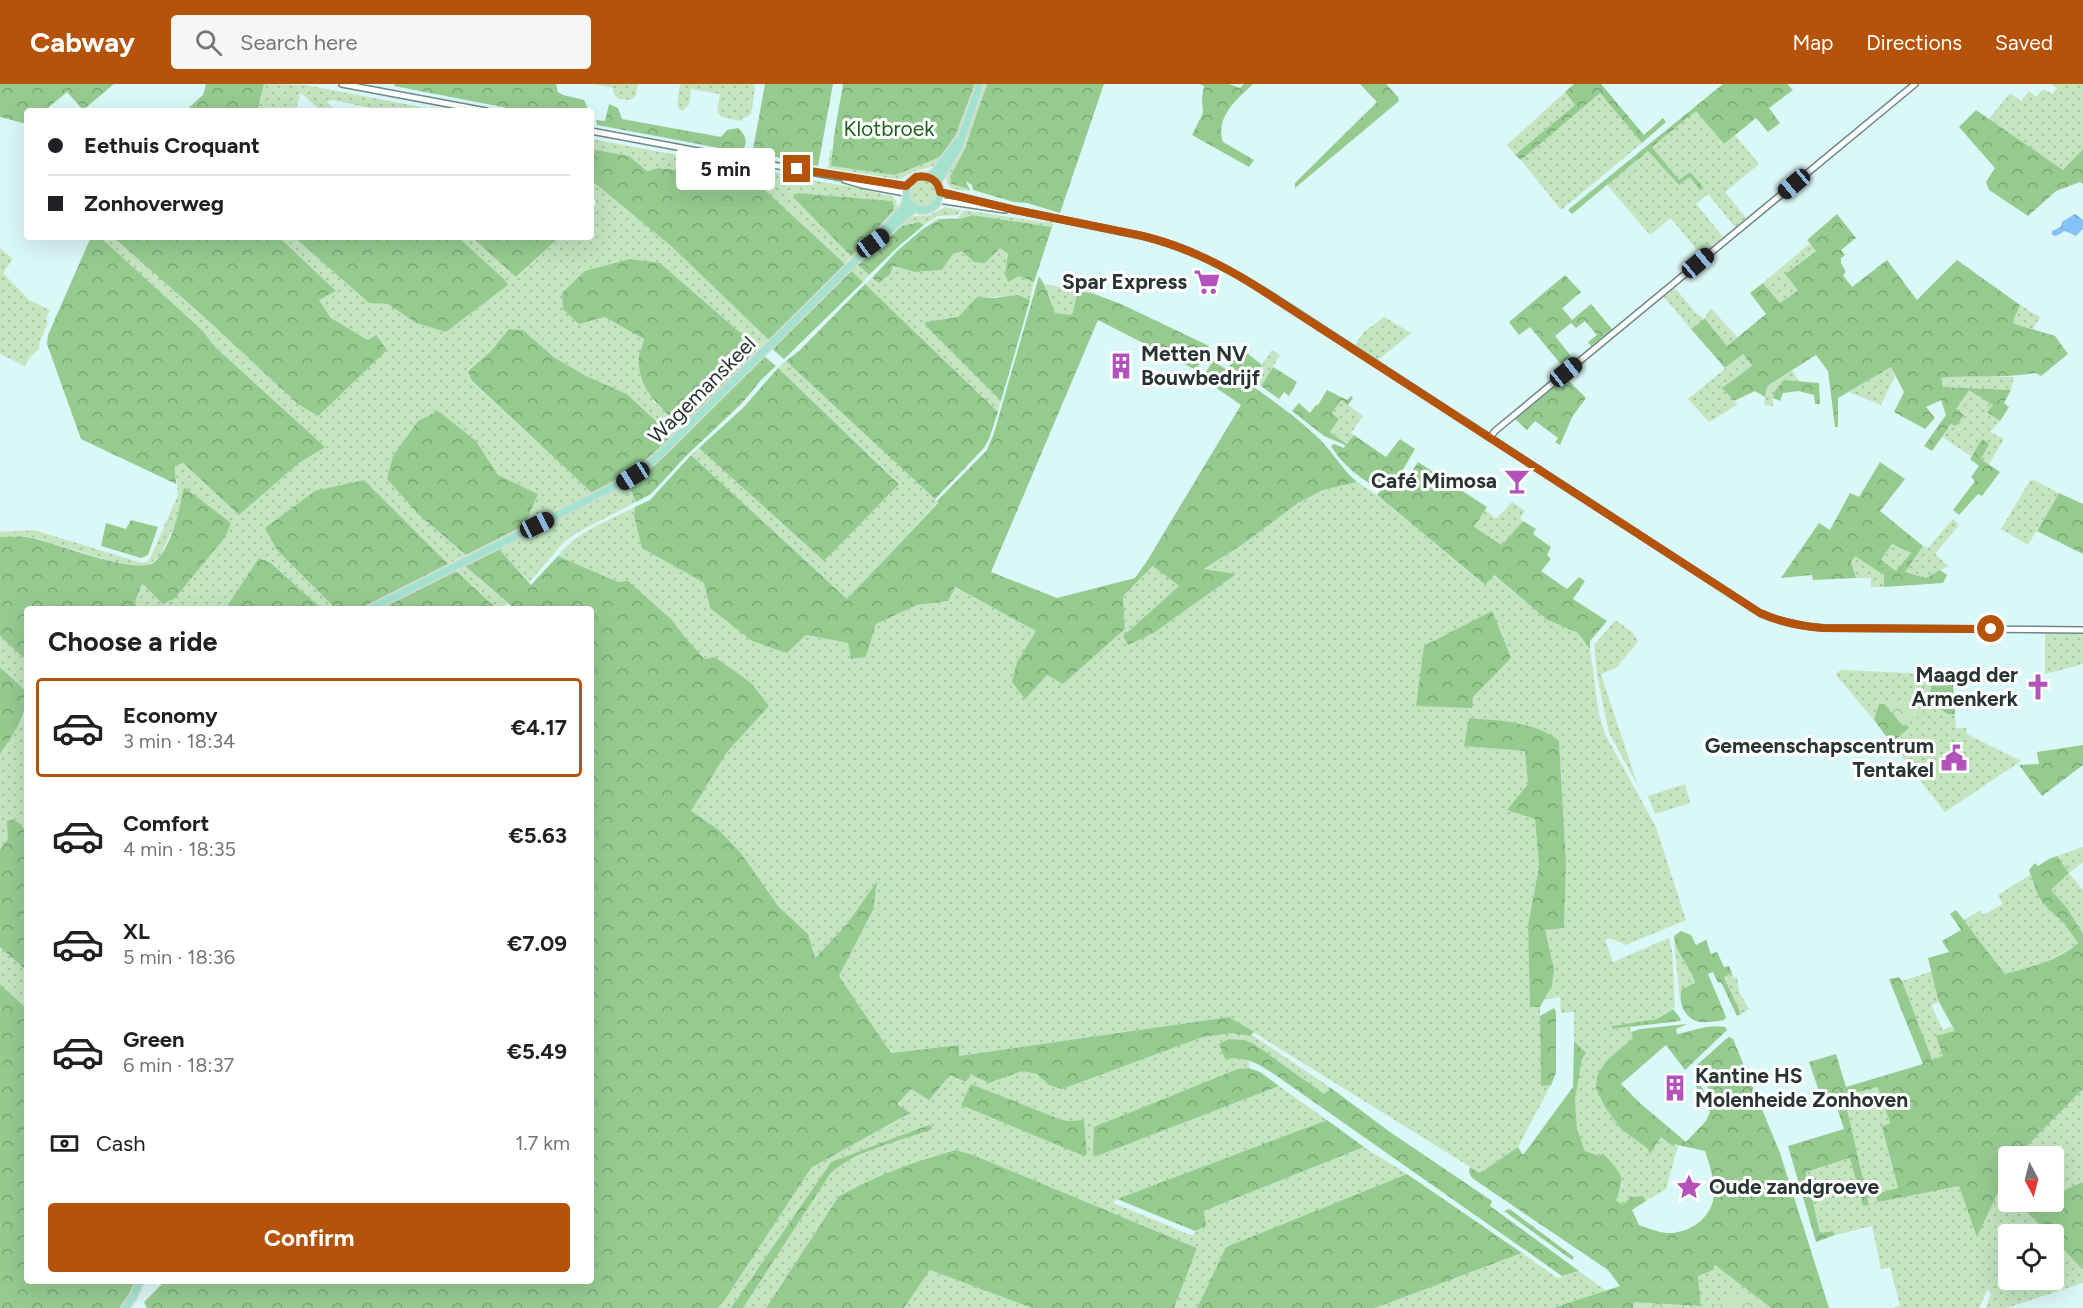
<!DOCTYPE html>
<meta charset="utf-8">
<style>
body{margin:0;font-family:Figtree,sans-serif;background:#f6f6f6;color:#202124;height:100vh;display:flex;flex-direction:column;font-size:22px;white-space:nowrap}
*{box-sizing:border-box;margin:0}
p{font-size:20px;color:#757577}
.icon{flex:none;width:33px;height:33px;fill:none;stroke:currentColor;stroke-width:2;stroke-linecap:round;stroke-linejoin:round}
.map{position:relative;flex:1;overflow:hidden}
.side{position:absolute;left:24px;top:522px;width:570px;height:678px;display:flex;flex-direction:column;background:#fff;border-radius:6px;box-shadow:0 6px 24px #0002}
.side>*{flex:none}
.top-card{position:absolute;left:24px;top:24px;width:570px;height:132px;border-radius:6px;box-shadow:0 6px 24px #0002;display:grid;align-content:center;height:132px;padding:0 24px;background:#fff}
.needle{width:39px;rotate:173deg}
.controls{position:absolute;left:1998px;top:1062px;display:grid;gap:12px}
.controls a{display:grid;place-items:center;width:66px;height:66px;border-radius:6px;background:#fff;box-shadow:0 6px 24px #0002;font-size:30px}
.end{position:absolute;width:27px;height:27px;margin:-14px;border:8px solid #b45309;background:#fff;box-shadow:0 0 0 3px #fff}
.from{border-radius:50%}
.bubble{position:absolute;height:42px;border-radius:6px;background:#fff;box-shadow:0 6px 24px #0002;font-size:20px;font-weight:700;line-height:42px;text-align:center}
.car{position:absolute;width:18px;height:36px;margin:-18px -9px;border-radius:8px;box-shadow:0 0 4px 2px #0007;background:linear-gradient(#222 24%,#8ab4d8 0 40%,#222 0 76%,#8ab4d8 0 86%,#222 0)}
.top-card b{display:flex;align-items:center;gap:21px;height:57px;font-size:22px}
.top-card b+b{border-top:2px solid #e0e0e0}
.top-card i{width:15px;height:15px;background:#202124}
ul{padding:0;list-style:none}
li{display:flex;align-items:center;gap:18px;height:99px;margin:0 12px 9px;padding:0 12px;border:3px solid transparent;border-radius:6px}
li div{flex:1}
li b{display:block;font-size:22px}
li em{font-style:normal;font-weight:700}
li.on{border-color:#b45309}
li>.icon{width:54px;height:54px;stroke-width:1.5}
h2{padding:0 24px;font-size:27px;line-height:72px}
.pay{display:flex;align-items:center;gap:15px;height:66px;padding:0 24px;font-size:22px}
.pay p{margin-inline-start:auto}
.button{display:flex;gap:12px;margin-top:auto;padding:12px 24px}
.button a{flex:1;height:69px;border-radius:6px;background:#b45309;color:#fff;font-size:24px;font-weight:700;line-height:69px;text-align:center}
header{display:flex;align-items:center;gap:36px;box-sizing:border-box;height:84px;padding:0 30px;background:#b45309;color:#fff}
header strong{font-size:28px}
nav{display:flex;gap:33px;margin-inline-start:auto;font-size:21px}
.search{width:420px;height:54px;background:#f6f6f6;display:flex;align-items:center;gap:15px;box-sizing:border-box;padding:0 21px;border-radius:6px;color:#757577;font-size:22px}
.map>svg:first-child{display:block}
.grass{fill:url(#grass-dots);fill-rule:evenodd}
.forest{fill:url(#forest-crowns);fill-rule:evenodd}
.park{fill:url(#park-crowns)}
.water{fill:url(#water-ripples)}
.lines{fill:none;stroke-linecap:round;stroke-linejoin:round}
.minor-casing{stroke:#6d8887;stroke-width:8}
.major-casing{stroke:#d8dada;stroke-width:10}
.minor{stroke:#fff;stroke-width:5}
.major{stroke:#a3e3cd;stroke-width:7}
.route{stroke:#b45309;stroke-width:8}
.labels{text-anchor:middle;stroke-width:6;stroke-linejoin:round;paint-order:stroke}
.park-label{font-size:21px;fill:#1c6318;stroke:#fff}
.poi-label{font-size:21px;font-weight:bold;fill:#293434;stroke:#fff;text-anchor:end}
.street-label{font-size:21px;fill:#293434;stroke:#fff}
</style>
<header>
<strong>Cabway</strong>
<div class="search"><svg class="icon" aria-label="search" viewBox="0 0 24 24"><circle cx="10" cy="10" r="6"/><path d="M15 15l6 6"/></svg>Search here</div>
<nav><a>Map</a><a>Directions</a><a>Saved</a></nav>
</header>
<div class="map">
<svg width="2083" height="1224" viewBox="0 0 2083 1224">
<defs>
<pattern id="grass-dots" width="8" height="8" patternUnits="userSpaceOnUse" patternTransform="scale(1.5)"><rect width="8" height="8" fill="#c4e5c0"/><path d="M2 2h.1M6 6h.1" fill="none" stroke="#a8c5a6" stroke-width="1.8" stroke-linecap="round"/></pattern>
<pattern id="forest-crowns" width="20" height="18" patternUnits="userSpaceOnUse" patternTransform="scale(1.5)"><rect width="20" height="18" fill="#96cb90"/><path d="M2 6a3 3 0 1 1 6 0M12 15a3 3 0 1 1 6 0" fill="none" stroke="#7aa676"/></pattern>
<pattern id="park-crowns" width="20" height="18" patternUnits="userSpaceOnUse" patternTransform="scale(1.5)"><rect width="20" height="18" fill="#c4e5c0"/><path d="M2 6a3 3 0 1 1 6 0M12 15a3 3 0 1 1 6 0" fill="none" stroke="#a8c5a6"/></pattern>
<pattern id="water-ripples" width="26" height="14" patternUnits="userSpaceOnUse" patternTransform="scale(1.5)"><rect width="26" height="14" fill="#86c2f8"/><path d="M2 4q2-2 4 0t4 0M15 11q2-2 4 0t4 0" fill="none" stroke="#6e9eca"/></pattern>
</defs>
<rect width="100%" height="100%" fill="#daf8f7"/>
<g class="grass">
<polygon points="264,0 306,1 441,27 384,27 333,16 326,17 336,27 321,27 301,9 295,27 257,27"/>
<polygon points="594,0 638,0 636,12 630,16 618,15 613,8 613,4"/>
<polygon points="680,0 753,0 755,4 751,30 740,37 722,33 717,28 720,10 691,5 689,21 682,27 680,26 677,21"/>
<path d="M975,0h2c-11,34 -18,54 -40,83l-3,-1 -19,5 -13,7 -5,1 -69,-11 2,-18h2l-1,16 64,9 38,-15 8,-4 14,-20z"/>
<path d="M983,0h4c-10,31 -20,61 -35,89l18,16v2l-17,-2 -5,-3 -3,-13z"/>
<polygon points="2052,0 2083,0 2083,65 2063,86 1989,35 2010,9 2021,17 2029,7 2036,13 2043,5 2052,10 2057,4"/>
<polygon points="1565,8 1575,21 1515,71 1507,61"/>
<polygon points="1600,9 1642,59 1561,126 1521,76"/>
<polygon points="1696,27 1724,60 1735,51 1759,80 1725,108 1746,134 1735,143 1708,110 1696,120 1723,153 1701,171 1671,134 1650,151 1607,101 1648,67 1679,101 1690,93 1700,106 1690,88 1679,97 1652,63"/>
<path d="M591,55l113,21c9,7 21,5 31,6 41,5 78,16 119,21l-21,-6 -1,-2 46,10 -1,2 -11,-1 26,6 4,4 2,10 -46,49 -2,-2 -5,7 -93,-86 -94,-10 -11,3 -18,-15 -38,-7zM799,109l92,8 3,6 -1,4 -43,44z"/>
<circle cx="923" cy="109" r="13"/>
<polygon points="591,96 671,162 769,256 757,266 744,252 660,179 603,233 644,255 639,273 654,318 681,343 672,352 627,310 586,292 555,274 523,246 509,245 491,267 468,286 470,296 592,409 525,441 538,410 498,391 476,357 387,395 419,431 466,471 448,480 364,396 277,466 336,525 322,525 271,478 259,474 225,525 137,525 135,518 142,498 226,452 231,439 184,404 176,438 160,472 147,482 128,482 31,453 0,453 0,448 34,446 142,479 149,477 178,411 175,382 183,379 239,431 299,379 324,363 214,262 203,247 100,153 113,153 202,231 298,320 369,256 331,234 319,216 336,207 279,153 294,153 369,219 388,220 416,239 446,248 508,201 505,196 458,153 472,153 517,193 561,153 591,153 591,125 595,121 596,116 591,112"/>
<path d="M945,123l16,3 -3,5 -20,1 -14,9c-21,-11 -51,27 -65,41l10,9 -6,7 -13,-13 8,-3 -2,-3 49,-46 25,-2z"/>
<polygon points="963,126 1043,138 1053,138 1052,143 972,131 960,135 941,135 924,144 937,135 958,134"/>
<polygon points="1809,160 1816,166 1785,190 1798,205 1780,219 1763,199"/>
<polygon points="0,164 13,175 3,189 29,216 50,226 46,235 48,238 40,257 39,265 29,274 25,282 0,270"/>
<path d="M1000,164l8,6 -3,20 3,8 11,-6 15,6 -4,18c-17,-7 -35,-2 -53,-3l-19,20 -31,5 -2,3 76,76 -3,11 -133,-128 7,-6 7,5 14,-17 22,6 27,-2 11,-16 9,-4 23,13z"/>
<polygon points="1080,193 1096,196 1094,210 1078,207 1073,231 1055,229 1044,200 1061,203 1062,198 1078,201"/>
<polygon points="1675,204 1695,228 1704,235 1711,224 1737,253 1727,262 1705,236 1691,245 1664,213"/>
<polygon points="2020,221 2040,233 2033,245 2011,239"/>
<polygon points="1384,233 1411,249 1378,276 1355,261 1364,248"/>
<polygon points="1272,266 1280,271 1261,302 1252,296"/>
<polygon points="1743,270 1752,282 1722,304 1737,321 1709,338 1688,315"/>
<polygon points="786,277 938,418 847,515 691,371 699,364 824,477 899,399 778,284"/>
<polygon points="1891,283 1895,292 1881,321 1849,308"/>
<polygon points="1792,286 1799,297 1789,296 1773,314 1773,322 1764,321 1767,302"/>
<polygon points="1967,291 2014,293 2011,306 1942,303 1941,294"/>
<polygon points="1969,305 1994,321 1987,328 2000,337 1990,348 2004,355 1989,380 1981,375 1982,356 1971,372 1942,353 1952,340 1956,342 1963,330 1955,326"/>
<polygon points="1341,316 1363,332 1351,349 1354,351 1348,360 1330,348 1339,335 1332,329"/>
<polygon points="2031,395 2059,409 2028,461 2001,445"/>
<path d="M1357,398l20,13 107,90 9,-10 53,44 32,14 12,16 9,66 7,21 50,91 30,93 -60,25 -16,-7 -5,2 8,22 56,-24 3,12 3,57 -18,12 -45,7 1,3 17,-2 3,11 -26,22 -2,47 16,22 26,19 3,5 11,-16 13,9 4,-1 -12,44 -20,12 -3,-5 -20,9 -7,-5 7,-16 -23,-28 -15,-5 -8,-22 -2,-29 7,-41 3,-6 -11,-12v-29l-13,1 -1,-16 -17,3c16,-28 8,-41 1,-70l20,-2 2,-65 -7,-122 -95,5 61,5 3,33 7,35 4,48 -11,58 2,82h10l1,78h10l-33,62 -38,26 -251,-156 -270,39 -1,-11 -67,8 -52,-77 34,-66 3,-28 -29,42 -33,35 -6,-25 -29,-27 -39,-55 -21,-22 -28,-19 36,-59 42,-46 -63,-47 -22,-23 -12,-16 -54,-38 -60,-26c19,-25 50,-35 77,-49l-1,9 8,32 62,35 6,25 77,45 19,-18 42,8 3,16 15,-2 10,-33 41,-19 31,-4 6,-14 82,44 -19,31 47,21 61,-54 -2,-33 31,-30 25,20 -56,50 5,9 108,-71 -33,-4 43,-28 52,-39 25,-13zM1424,563l87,11 -38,39 -2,11z"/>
<polygon points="628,399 636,418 578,448 565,457 529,498 499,465"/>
<polygon points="1512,418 1525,427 1520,434 1523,437 1503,461 1474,443 1485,426 1496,435"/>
<polygon points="1953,435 1959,441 1935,470 1948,482 1926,494 1905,488 1923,462 1928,464"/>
<polygon points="1892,460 1911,469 1896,487 1881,476"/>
<polygon points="1855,471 1884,491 1884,503 1871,503 1871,494 1856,494 1850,477"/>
<polygon points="464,481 507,519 502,525 497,525 455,486"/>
<polygon points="1617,537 1633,549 1638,558 1616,584 1601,590 1638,702 1609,649 1597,591 1594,561 1614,538"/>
<polygon points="2045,550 2083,550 2083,580 2045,590"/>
<polygon points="0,552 27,577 27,608 0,583"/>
<polygon points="1842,586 1954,591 1953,598 1947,602 1948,630 1955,630 1956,644 1966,644 1967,650 2021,677 1945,728 1891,659 1908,644 1879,620 1874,636 1836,591 1837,588"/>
<polygon points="27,621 27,722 25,723 27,747 14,735 8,755 0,765 0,670 22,635"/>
<polygon points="1685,700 1690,719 1655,730 1648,712"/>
<polygon points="2083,763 2083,778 2069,789 2083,806 2083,850 2067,824 2050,806 2069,789 2057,772"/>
<path d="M2030,791l8,21 10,13 15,13 15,21c-27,19 -43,23 -73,31l-41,-54 17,-10 2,5 20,-11 -5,-9z"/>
<polygon points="1674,858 1689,883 1695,899 1680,910 1680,917"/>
<polygon points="0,863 27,887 27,925 0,900"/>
<polygon points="1933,887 1939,918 1931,921 1943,946 1951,942 1955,948 1944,972 1932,977 1902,897"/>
<polygon points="1732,889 1733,894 1737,893 1739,908 1749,925 1741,930 1724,892"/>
<path d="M1233,949l17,3 2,-1 79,53 -7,7 -70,-51 -18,14 13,1v9l-11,1 -141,87 182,-70 48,34 -210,79 -4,4 80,33 2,-5 11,-5 -2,-15 160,-64 43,27 -181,73 -29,61h-23l23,-60 -224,-93 -17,-5 -26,7 -77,31 -14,8 -73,112h-23l87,-134 9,-9 29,-13 -37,10 -100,146h-13l6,-7 87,-133 98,-54 -13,-10 15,-16 39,-13 19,-2 20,10 33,-12 15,3 12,11 13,4 141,-52zM971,1000l86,34 10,3 17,-1 3,34 -3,1 -123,-50z"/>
<polygon points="1879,1003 1890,1040 1882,1043 1898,1105 1959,1102 1977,1152 2001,1102 2008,1109 2008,1118 2017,1118 2049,1150 2008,1150 2008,1196 2054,1196 2054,1155 2083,1186 2083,1199 2006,1224 1986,1224 1991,1209 1987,1206 1979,1224 1893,1224 1900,1221 1890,1183 1881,1185 1872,1142 1835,1151 1833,1147 1820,1149 1806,1088 1851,1074 1863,1122 1869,1121 1844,1012"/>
<polygon points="2083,1005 2083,1098 2060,1109 2054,1100 2054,1072 2017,1072"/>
<polygon points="1522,1169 1557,1194 1579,1187 1606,1207 1553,1224 1375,1224"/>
<polygon points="1715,1181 1771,1224 1701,1224 1698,1192 1711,1187"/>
<polygon points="930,1186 1032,1224 904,1224"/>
</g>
<g class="forest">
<polygon points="0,0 114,0 83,26 67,8 44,27 27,27 27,40 0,33"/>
<polygon points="206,0 264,0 257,27 185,27 203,11"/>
<polygon points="395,0 556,0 558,8 563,11 584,16 589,27 523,27 394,2"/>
<polygon points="765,0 833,0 818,82 776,73 752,71"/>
<polygon points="843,0 975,0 955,52 941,72 933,76 895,91 831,82 834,52"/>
<polygon points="987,0 1104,0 1060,129 1027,119 1014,118 973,106 972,101 966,97 969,105 952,100 950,93 952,89 965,64"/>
<path d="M1200,0h29l11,4 4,-4h9c-17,16 -38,33 -30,58l31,18 -5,7 -57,-32 11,-22 -1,-15 2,-12z"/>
<polygon points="1360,0 1386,0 1398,13 1399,17 1295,104 1295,99 1300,94 1377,18"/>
<polygon points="1574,0 1601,0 1644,51 1663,34 1666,38 1642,59 1600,9 1521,76 1515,71 1575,21 1565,8"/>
<polygon points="1723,0 1787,0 1793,6 1769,24 1780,39 1768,48 1756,34 1724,60 1696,27 1652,63 1679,96 1690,88 1704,104 1700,106 1690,93 1679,101 1648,67 1572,130 1568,126"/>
<path d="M609,20l9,4 4,11 99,18 6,-7 11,-2c8,7 11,16 3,24l-144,-27 -1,-5 9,1z"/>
<polygon points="1976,26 2063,86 2083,65 2083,100 2080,98 2056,107 2028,132 1989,106 1986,98 1995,84 1959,43"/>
<polygon points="591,65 629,72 647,87 658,84 752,94 845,180 769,256 671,162 591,96"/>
<polygon points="798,109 892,117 894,123 893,127 851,172 793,113"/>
<path d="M1837,130l19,24 -15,12 4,5 -4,3v5l5,9 -3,3 9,12 35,-27 30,40 40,-40 63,45 -8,18 43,13 13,18 -27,22 -5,-3c-32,6 -62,1 -95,5l2,9 68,3 -7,13 5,4 -9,14 -13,-9 6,-7 -24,-15 -13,19 8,6 -8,11 -5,-2 -19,27 -8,-5 22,-31 -5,-15 -15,7 9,11 -10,11 -31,-17 10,-20 -13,-25 -53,31v29h-3l-7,-56 -12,-16 -49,31 -2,11 -10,-6 -21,10 -12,-13 30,-22 -9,-12 -18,14 -34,-39 14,-10 22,27 39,-32 -16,-21 13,-10 17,20 18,-13 -13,-16 31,-23 -9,-11z"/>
<polygon points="972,131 1052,143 1034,198 1019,192 1008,198 1005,190 1008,170 1000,164 985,179 974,178 962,167 953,170 942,186 915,188 893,182 890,190 879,199 872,194 897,167 924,144 941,135 960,135"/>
<polygon points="919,138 924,141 899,162 869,191 858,181 902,142"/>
<polygon points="91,153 100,153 203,247 214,262 325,363 299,379 239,431 183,379 175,382 176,400 81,355 47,260 48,251"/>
<polygon points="113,153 279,153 336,207 319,216 331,234 368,256 376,251 387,266 318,332 298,320 202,231"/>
<polygon points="294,153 458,153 505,196 508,201 446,248 416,239 388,220 369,219"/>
<polygon points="472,153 560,153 516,193"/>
<path d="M630,175l30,4 84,73 13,14 -76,77c-21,-20 -44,-38 -42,-70 0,-5 4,-12 5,-18l-40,-22 -25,7 -16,-15 -1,-16 23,-22z"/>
<polygon points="850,185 863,198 784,275 771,264"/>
<polygon points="1565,191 1581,208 1562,224 1572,236 1591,220 1612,245 1591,262 1588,258 1597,251 1585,237 1576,244 1571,239 1555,252 1574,276 1564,284 1530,243 1519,251 1509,238"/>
<path d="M1039,192l5,8 11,29 17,2 6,-24 16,3 27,10 88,42 -13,24 -98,-50 -107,252 66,26 78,-20 12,-17 94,-156 -39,-27 11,-17c36,22 70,45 101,73 17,14 26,34 43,48l-34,8 -25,13 -52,39 -42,27 32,5 -81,58 -27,13 -5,-9 56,-50 -26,-20 -30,30 2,33 -62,55 -16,-9 -22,24 -13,-17 5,-20 19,-31 -81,-44 -7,14 -31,4 -41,19 -10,33 -15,2 -3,-16 -42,-8 -19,18 -35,-12 -42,-33 -6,-25 -62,-35 -8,-32 1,-9 15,-7 41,-45 156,144 91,-96 -1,-2 50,-51 7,-17z"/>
<polygon points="865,200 998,328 989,355 984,364 935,415 786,277 800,266"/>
<polygon points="1018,211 1030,216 1001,317 925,241 926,238 958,233 977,213 994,214"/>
<polygon points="509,245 523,246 555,274 586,292 627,310 672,352 650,375 624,393 592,409 471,296 468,287 491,267"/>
<polygon points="1242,265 1262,281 1252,296 1229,282"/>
<polygon points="763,271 776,282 762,295 741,320 686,372 651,410 636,418 628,399 673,364"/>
<polygon points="1273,283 1297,298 1289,312 1284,308 1279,315 1261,302"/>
<polygon points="778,284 899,400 824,477 699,364 744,323"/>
<polygon points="1566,294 1586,314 1572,333 1560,361 1555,358 1558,354 1535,337 1527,346 1515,335"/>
<polygon points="1784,296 1819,299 1820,320 1815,320 1814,311 1798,307 1783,309 1780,317 1773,314 1775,307"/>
<path d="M1327,306l20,10 4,-4 2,2 -5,7 -7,-5 -9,13 7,6 -9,13 17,12 7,-9 32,22 14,-18 15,10 -17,29 8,3 12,-19 69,45 -13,20 28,18 21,-24 13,8 -3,5 18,13 -4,8 4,4 -10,12 26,18 12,-12 6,4 -12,18 34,22 -17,20v8l-12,-16 -32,-14 -52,-44 -9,10 -103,-86 -5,-4 4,-5c-20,-11 -38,-24 -50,-44l3,-2 10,4 1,-3 -21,-9 -32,-25 7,-8 11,10 6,-8h2z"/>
<polygon points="438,327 476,357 498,391 538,410 525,441 466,471 419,431 387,395 393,372 418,337"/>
<polygon points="1982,355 1989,360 1981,375 2000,388 1982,412 1978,410 1959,431 1953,426 1975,397 1971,393 1979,382 1970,375"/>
<path d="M1880,378l25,17 -25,32 43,35 -18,26 21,6 14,-8 7,5 -4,8 -59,4v-12l-29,-19 -4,6 5,16 -43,2 -1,-5 -31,3 38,-55 11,7 20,-37 9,4zM1892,460l19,9 -15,18 -15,-11z"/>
<polygon points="364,396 448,480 360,525 336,525 277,466 265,444 315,407"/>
<path d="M184,403l47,36 -5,13 -51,62 -12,6 -21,-21 -7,19 2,7h-110v52l-27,-25v-99c10,0 22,-1 32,1 23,5 104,37 121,25 19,-14 26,-53 31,-76z"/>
<polygon points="2059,409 2083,420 2083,470 2037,447"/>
<polygon points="131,436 158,443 148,471 141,474 101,462 106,439 126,445"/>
<polygon points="499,465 531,501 558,472 618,498 628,497 672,536 684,552 705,575 715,573 751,599 769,622 727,668 691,727 719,746 740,768 779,823 808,850 815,874 847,840 877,797 873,826 839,892 891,969 959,961 959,972 1229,933 1254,948 1250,952 1233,949 1203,953 1062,1005 1049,1001 1037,990 1022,987 989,999 970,990 966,998 950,991 929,1016 911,1005 897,1020 910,1029 811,1084 724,1217 718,1224 147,1224 144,1218 165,1197 591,1197 591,525 515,525 464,481"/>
<polygon points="259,474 270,478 322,525 225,525"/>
<polygon points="455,486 497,525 377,525"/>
<polygon points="1492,527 1511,574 1473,613 1472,624 1416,622 1424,562"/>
<path d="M0,583l27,25c0,25 -14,42 -27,62z"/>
<polygon points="1954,591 1957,601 1953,601 1955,630 1948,630 1927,617 1932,602 1947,602 1953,598"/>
<polygon points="1879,620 1885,620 1909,644 1891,659 1874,636"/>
<path d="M1469,634c31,3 65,3 90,23l7,122 -2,65 -19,2 9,40 -2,15 -12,22h-10l-2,-82 11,-58 -4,-48 -28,-9 21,-26 -3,-33 -61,-5z"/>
<polygon points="2083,661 2083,681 2042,712 2019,681 2039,680 2037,668"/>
<polygon points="14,735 27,747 27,887 0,863 0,765 8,755 7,737"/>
<path d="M2057,772l12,17 -18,17 16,18 16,26v155l-66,67h-9v9l-9,10 9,9v9l-7,-7 -24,51 -18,-51 -81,16 -3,-8 23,-6 -16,-61 8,-4 -12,-36 -34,9 25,109 -6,1 -13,-48 -44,14 14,61 13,-2 2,4 -19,7 -28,-96 56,-17 -10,-31 -12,2 -13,-38 27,-8 10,33 77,-23 -34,-85 10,-2 3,4 30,79 11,-4 -7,-20 19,-5 -16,-29 -11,-44 21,-6 -7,-11 19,-11 -11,-16 6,-4 49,64c26,-7 52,-13 73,-31l-15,-21 -15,-13 -10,-13 -9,-26 6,-7 3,3 11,-7z"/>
<path d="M1681,847l10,4 5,10 10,-5 5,14 6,-2 7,15 5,-1 3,7 -8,4 17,37 -4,2 -16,-34 -3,1 -5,-11 -5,2 18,43 -2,3c-7,1 -16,3 -24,2 -15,-2 -23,-21 -18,-33l13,-6c-4,-17 -20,-30 -21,-47z"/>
<polygon points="0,900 27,925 27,1197 137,1197 121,1224 0,1224"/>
<polygon points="1554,924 1556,928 1556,989 1551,1001 1541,1002 1540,932"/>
<polygon points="1673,925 1681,935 1680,937 1612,945 1612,942 1657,935"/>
<path d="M1687,940l-11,5 1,5c16,-3 31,-10 48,-7l2,3 -42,40 -19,-25 -45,39 20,20 45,38 20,-21 4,-9 -14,-26 4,-2 11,20 4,-2 -18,-37 29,-26 3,-2 4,2 47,114 49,155h-58l-56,-43 -4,6 -13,5 3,32h-148l67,-22 -12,-16 -136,-92 -3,-6 1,-5 10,6 38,-26 5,8 50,-68 1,-46 12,12 -4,6 -7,41 2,29 8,22 15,5 3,-3c17,21 24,21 13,47l7,5 8,-8 12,-1 3,5 -14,9 7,15c9,3 18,7 27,8 22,1 44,-13 48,-36 1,-15 -4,-32 -9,-46l-27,-6 -3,-1 -1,3 -13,-10 -11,17 -3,-6 -26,-19 -16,-22 -9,-19 1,-12 10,-16 26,-22 -2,-6 9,-3z"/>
<path d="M1229,955l14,1 11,4 70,50 7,-6 59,44 102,69 -2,5 89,65 -17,5 -278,-195c-20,-13 -34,-26 -59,-22l-6,-15z"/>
<polygon points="1249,984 1260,988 1279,1002 1097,1072 1093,1070 1094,1043 1238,985"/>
<polygon points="971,1000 1057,1034 1067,1037 1084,1036 1087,1070 1084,1072 961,1021"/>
<polygon points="1327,1036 1364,1063 1204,1127 1206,1142 1195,1147 1117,1115"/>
<path d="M929,1041l3,1v3c-31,12 -79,22 -102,45l-87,134h-12l100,-146z"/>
<path d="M956,1066l17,5 224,93 -23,60h-142l-102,-38 -26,38h-138l73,-112c36,-20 77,-35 117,-46z"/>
<polygon points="1407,1090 1522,1169 1375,1224 1197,1224 1226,1163"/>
<polygon points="2083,1098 2083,1186 2054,1155 2054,1150 2049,1150 2017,1118 2026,1118 2036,1126 2042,1118 2054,1118 2054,1099 2060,1108"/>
<polygon points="1509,1125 1511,1126 1574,1173 1572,1176 1504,1127"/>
</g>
<g class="park">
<polygon points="1882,617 1924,621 1925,628 1903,642"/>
<polygon points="1742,1204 1767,1224 1633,1224 1634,1218 1716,1223"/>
</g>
<polygon class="water" points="2075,130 2083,136 2083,145 2076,152 2065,147 2056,152 2052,151 2052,147 2061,143 2062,138"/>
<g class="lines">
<g class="minor-casing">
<g id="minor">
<polyline points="342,0 486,27"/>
<polyline points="591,47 832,92 906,102"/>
<polyline points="845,96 862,101 905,109"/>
<path d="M940,108l75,18 127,26c47,11 87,33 127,58l491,319c20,9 40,13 63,15l260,2"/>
<polyline points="938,116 1005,126"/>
<polyline points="1490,354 1495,347 1915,0"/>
</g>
</g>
<g class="major-casing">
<g id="major">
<circle cx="923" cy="109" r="17"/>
<polyline points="928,93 934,89 958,57"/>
<polyline points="937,99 958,64 980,0"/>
<polyline points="882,152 914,124"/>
<polyline points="370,525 611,404 644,384 661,369 873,159 904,123 907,115"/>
<polyline points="125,1224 133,1213 140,1197"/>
</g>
</g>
<use href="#minor" class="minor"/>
<use href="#major" class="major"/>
</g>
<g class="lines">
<path class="route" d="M797,85l109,17 10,-9c12,-2 22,2 24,15l75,18 128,26c40,10 76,27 111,49l506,328c20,9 40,13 63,15l168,1"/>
</g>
<defs>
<g id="supermarket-bare" transform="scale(2.07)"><path d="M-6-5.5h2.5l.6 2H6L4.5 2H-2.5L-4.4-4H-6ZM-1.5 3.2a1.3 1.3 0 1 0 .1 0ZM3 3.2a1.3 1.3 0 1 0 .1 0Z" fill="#b352ba" stroke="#fff" stroke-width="2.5" paint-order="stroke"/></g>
<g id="building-bare" transform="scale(2.07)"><path d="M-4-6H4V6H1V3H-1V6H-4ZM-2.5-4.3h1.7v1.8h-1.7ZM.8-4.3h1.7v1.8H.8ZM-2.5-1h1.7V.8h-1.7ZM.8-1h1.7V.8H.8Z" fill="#b352ba" stroke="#fff" stroke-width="2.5" paint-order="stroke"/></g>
<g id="bar-bare" transform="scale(2.07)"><path d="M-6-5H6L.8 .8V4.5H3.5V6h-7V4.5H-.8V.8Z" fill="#b352ba" stroke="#fff" stroke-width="2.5" paint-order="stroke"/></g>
<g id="church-bare" transform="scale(2.07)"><path d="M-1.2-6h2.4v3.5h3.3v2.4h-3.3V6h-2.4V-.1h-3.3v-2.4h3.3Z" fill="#b352ba" stroke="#fff" stroke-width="2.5" paint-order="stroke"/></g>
<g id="civic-bare" transform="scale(2.07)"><path d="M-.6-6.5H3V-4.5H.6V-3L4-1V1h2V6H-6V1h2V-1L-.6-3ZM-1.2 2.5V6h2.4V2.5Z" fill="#b352ba" stroke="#fff" stroke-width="2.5" paint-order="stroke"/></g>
<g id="sight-bare" transform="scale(2.07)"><path d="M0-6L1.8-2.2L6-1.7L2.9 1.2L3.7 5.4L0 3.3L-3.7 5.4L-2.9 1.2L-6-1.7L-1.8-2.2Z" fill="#b352ba" stroke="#fff" stroke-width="2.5" paint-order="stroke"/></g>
</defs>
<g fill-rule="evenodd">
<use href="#supermarket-bare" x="1207" y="198"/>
<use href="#building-bare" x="1121" y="282"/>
<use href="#bar-bare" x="1517" y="397"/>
<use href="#church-bare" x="2038" y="603"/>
<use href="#civic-bare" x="1954" y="674"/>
<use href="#building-bare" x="1675" y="1004"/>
<use href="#sight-bare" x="1689" y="1103"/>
</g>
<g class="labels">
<g class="park-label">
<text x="889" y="52">Klotbroek</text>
</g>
<g class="poi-label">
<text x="1187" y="205">Spar Express</text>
<text x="1141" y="277" text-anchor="start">Metten NV<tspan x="1141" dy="24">Bouwbedrijf</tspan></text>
<text x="1497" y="404">Café Mimosa</text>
<text x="2018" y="598">Maagd der<tspan x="2018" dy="24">Armenkerk</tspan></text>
<text x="1934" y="669">Gemeenschapscentrum<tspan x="1934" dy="24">Tentakel</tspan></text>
<text x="1695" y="999" text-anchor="start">Kantine HS<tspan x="1695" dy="24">Molenheide Zonhoven</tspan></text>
<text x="1709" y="1110" text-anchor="start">Oude zandgroeve</text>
</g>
<g class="street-label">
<text transform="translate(702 306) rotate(-45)" y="7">Wagemanskeel</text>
</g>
</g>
</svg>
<div class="controls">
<a><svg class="needle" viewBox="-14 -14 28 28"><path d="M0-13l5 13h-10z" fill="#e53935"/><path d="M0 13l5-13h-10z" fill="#757577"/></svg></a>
<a><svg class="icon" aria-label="locate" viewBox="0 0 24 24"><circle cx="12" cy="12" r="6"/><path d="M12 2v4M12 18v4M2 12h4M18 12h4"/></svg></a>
</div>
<i class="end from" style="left:1991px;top:545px"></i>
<i class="end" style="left:797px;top:85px"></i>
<div class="bubble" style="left:676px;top:64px;width:99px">5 min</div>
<i class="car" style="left:1794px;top:100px;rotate:230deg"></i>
<i class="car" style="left:873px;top:159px;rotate:54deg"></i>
<i class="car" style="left:1698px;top:179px;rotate:50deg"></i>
<i class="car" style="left:1566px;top:288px;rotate:51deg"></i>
<i class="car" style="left:633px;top:392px;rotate:238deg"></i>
<i class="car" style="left:537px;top:441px;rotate:64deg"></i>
<div class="top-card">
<b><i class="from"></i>Eethuis Croquant</b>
<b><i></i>Zonhoverweg</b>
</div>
<section class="side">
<h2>Choose a ride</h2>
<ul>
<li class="on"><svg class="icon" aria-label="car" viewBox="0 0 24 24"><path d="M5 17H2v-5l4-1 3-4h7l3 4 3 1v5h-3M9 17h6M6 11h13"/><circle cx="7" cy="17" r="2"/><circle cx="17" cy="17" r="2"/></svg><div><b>Economy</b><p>3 min · 18:34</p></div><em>€4.17</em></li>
<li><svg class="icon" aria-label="car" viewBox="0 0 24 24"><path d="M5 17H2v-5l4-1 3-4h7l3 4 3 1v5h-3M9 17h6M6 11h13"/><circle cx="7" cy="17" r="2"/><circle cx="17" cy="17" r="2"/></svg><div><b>Comfort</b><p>4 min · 18:35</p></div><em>€5.63</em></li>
<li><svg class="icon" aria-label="car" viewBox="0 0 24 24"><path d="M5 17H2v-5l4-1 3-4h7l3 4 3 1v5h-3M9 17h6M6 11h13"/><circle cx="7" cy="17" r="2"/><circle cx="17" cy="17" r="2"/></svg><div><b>XL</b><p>5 min · 18:36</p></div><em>€7.09</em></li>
<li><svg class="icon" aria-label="car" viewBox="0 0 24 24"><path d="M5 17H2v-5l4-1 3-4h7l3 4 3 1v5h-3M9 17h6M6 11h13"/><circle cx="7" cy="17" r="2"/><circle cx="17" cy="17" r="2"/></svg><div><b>Green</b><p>6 min · 18:37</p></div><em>€5.49</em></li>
</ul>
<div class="pay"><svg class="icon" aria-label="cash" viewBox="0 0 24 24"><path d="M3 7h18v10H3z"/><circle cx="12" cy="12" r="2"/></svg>Cash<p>1.7 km</p></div>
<div class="button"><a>Confirm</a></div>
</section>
</div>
